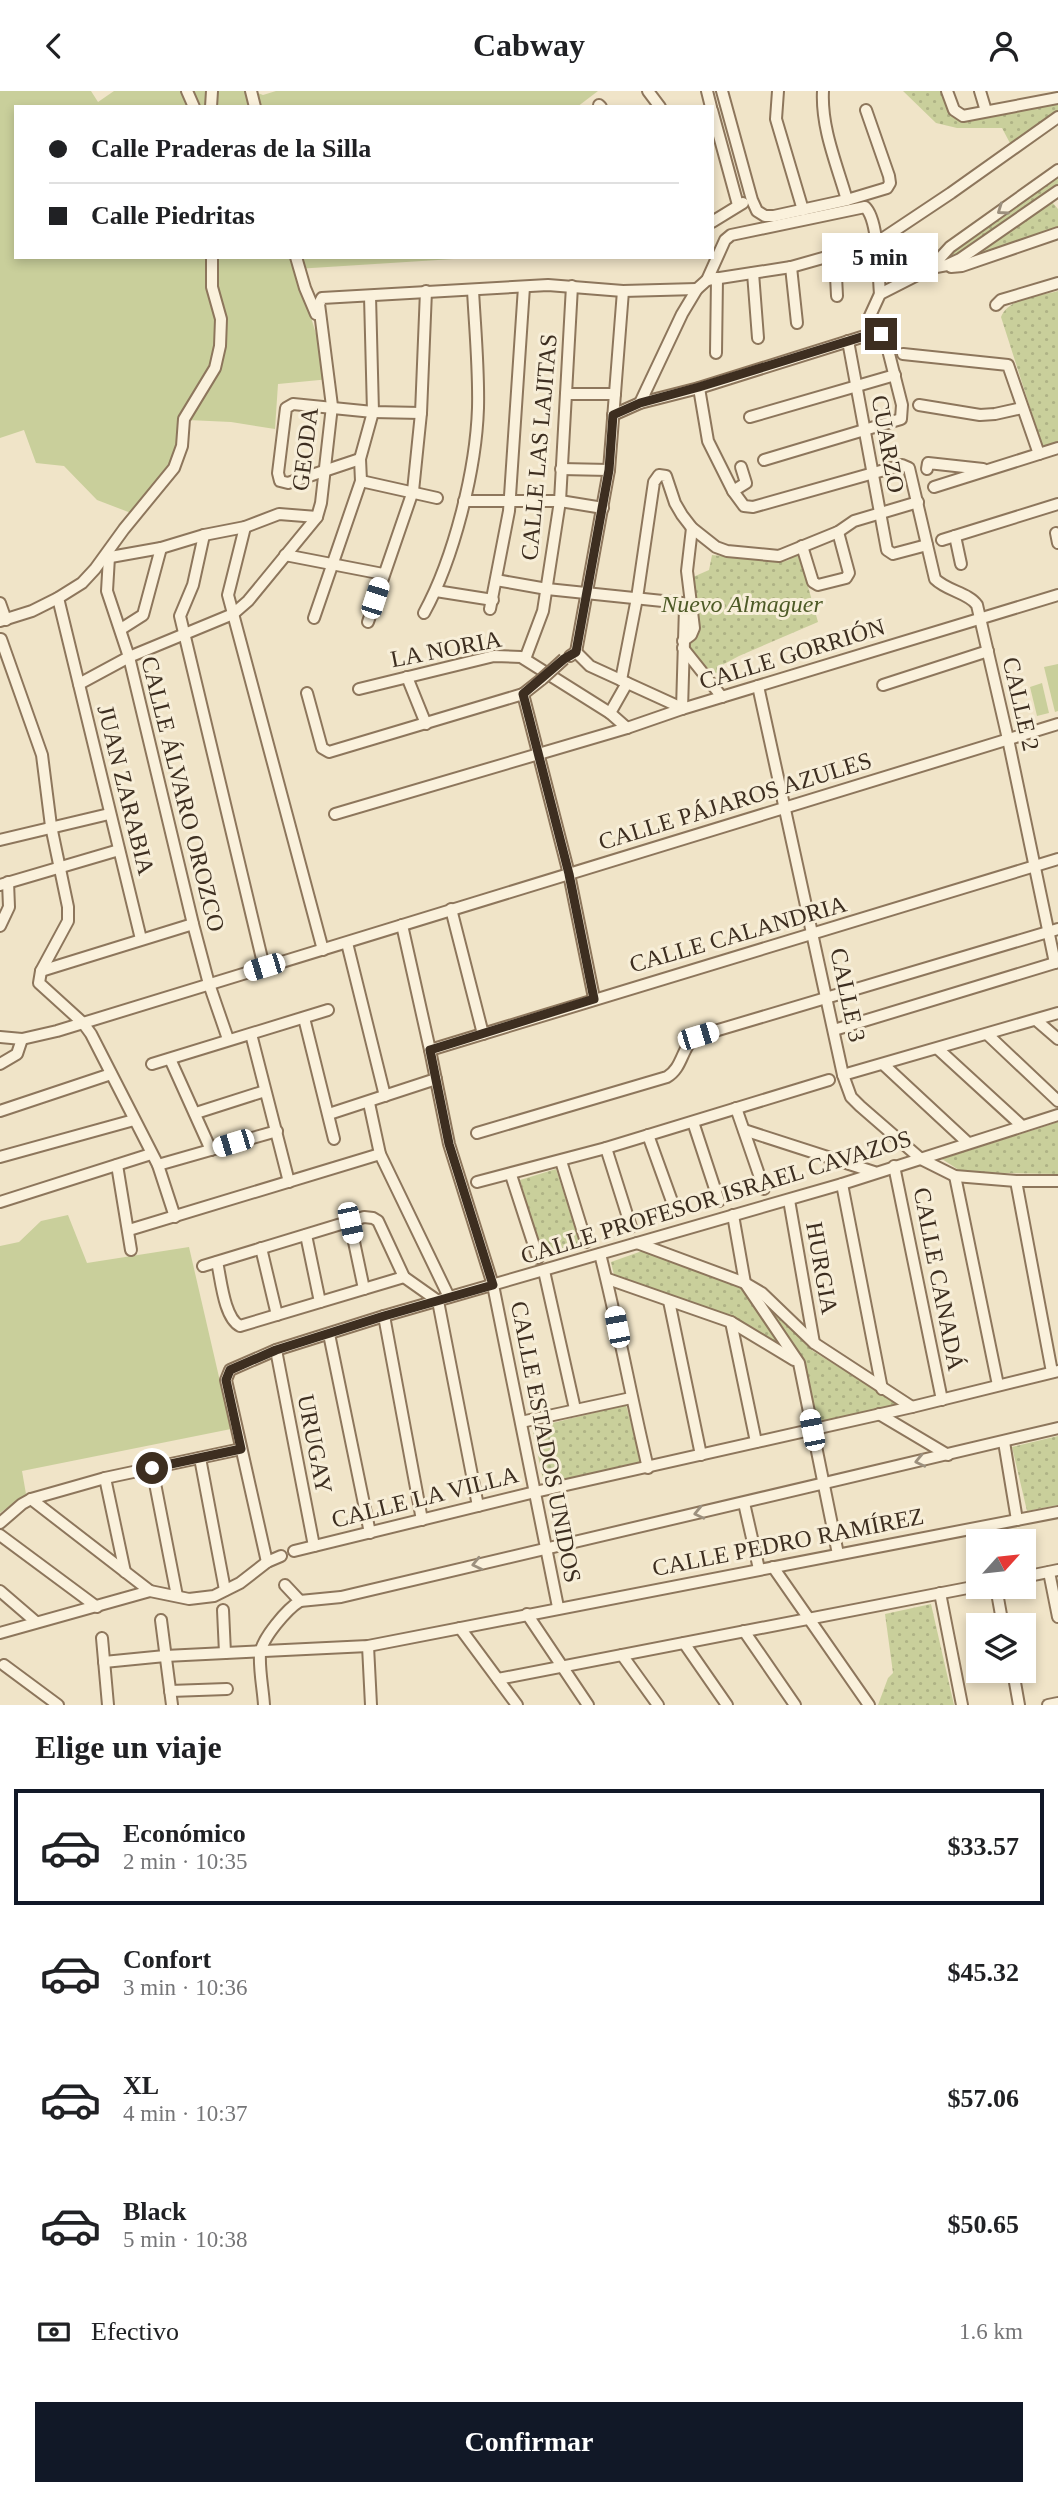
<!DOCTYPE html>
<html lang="es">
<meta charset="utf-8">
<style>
body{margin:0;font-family:"Times New Roman",serif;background:#f2f2f2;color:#202124;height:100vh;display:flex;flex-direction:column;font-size:26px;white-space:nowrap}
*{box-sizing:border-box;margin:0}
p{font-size:23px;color:#757577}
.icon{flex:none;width:38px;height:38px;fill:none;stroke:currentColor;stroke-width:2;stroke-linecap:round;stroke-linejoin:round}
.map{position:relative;height:1614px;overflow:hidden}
.drawer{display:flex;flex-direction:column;background:#fff;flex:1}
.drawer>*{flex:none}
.banner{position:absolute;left:14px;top:14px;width:700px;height:154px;border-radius:0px;box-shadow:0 4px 10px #0003;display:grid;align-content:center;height:154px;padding:0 35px;background:#fff}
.needle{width:46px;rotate:63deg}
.controls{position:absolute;left:966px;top:1438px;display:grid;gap:14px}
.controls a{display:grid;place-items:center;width:70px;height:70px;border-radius:0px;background:#fff;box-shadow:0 4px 10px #0003;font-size:35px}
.end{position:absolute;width:32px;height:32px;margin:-16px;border:9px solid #3d2e20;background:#fff;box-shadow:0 0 0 4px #fff}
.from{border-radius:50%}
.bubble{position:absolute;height:49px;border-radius:0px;background:#fff;box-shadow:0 4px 10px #0003;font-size:23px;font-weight:700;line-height:49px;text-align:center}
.car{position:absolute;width:21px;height:42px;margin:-21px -10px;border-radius:9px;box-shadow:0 0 5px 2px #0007;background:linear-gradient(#fff 24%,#345 0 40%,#fff 0 76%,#345 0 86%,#fff 0)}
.banner b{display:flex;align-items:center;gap:24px;height:66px;font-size:26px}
.banner b+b{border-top:2px solid #e0e0e0}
.banner i{width:18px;height:18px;background:#202124}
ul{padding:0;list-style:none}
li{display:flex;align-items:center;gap:21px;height:116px;margin:0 14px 10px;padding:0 21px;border:4px solid transparent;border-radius:0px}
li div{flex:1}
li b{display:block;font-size:26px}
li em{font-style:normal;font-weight:700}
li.active{border-color:#111827}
li>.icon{width:63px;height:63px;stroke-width:1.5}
h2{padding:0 35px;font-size:32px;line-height:84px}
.pay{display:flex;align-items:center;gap:18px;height:77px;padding:0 35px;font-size:26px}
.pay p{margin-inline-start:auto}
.button{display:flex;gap:14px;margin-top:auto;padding:14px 35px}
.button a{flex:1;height:80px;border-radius:0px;background:#111827;color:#fff;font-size:28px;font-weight:700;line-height:80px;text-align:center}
header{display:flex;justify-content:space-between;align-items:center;height:91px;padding:0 35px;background:#fff;font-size:32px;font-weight:700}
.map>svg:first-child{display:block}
.green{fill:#c9cf9b}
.park{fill:url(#park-dots)}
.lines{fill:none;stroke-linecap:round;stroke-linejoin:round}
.minor-casing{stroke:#8d765c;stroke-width:14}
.minor{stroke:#faf1dc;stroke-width:10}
.minor-bridge-casing{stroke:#8d765c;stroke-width:14;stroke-linecap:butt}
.minor-bridge{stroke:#faf1dc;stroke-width:10}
.oneway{stroke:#9c907e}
.route{stroke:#3d2e20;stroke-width:9}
.labels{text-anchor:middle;stroke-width:6;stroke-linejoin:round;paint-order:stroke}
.street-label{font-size:24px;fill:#3d2e20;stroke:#f7eed8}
.park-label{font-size:24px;font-style:italic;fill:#4d5a26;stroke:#f7eed8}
</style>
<header><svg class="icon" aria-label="back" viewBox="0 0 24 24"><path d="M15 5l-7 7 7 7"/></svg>Cabway<svg class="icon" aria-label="person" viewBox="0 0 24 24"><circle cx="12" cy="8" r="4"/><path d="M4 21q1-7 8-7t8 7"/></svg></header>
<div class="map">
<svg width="1058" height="1614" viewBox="0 0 1058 1614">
<defs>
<pattern id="park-dots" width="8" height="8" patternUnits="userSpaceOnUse" patternTransform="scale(1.75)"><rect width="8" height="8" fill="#c9cf9b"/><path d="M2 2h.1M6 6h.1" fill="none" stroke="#aeb285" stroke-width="1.8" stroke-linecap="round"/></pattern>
</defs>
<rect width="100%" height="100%" fill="#f0e4c8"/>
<g class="green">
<polygon points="0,0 91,0 98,11 114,0 253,0 263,4 276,0 598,0 577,16 16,16 16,166 485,166 296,178 330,288 278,293 275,338 231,331 188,329 174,373 131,422 97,409 64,375 36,372 24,339 0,347"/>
<polygon points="1058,573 1058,620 1055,621 1044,576"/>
<polygon points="1042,592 1049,622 1037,625 1030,596"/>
<polygon points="68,1124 87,1172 189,1156 231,1338 22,1380 26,1403 0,1422 0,1155 19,1151 41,1130"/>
</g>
<g class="park">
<polygon points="903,0 953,0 962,26 1058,11 1058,23 1011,54 1002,37 957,37 936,32"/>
<polygon points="1058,83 1058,98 955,170 947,169 948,163"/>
<polygon points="1044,111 1052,111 1058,118 1058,140 953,174"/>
<path d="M1058,200v152l-15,5 -42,-131c7,-19 39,-21 57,-26z"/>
<path d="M798,460l20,71 -79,34 -15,8 -6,9 -12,-1 -18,-25c15,-19 8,-47 5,-70l16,-7 3,-15 70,7 7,-2z"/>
<polygon points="1058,1031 1058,1083 962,1081 942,1068"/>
<polygon points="556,1078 582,1158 544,1169 520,1089"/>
<polygon points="642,1160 744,1196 788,1261 736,1230 614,1184 611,1171"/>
<polygon points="763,1211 813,1260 898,1313 818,1331 805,1274"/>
<polygon points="626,1314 642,1372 544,1393 532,1337"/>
<polygon points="1058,1345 1058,1414 1027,1420 1012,1356"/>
<polygon points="931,1513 954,1614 878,1614 888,1587 893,1582 885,1523"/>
</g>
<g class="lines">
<g class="minor-casing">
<g id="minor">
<polyline points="187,0 194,16"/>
<polyline points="251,0 255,16"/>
<polyline points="648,0 660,16"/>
<polyline points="707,0 711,16"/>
<polyline points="722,0 752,109 757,120 765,125 774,125 847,109 887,97 890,92 889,85 866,19"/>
<polyline points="778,0 776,28 803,119"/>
<path d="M823,0c-2,37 14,74 24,109"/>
<polyline points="947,0 954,19 963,25 1058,7"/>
<polyline points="980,0 986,20"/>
<polyline points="599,14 601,16"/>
<polyline points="211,16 212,0"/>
<polyline points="712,19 738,114"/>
<polyline points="712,131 743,112"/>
<polyline points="835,165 837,205"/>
<polyline points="296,166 305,197 316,223"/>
<polyline points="791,176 797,232"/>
<polyline points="951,176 962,175 1058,142"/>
<polyline points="931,177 950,156 1058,79"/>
<polyline points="753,182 758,247"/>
<polyline points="707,189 791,176 876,152 951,102 1058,26"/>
<polyline points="996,214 1001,209 1058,192"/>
<polyline points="868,244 869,227 880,203 931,177 947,174 960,168 1058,100"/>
<polyline points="848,250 887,459 893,463 927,454"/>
<polyline points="716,262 717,187"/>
<polyline points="903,263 1008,274 1039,363"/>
<path d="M699,297l9,53 25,50 11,15 9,1 149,-42 7,3 26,111c12,12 34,14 42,26l31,134 47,224"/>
<polyline points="566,303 615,303"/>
<path d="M640,312l42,-89 15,-25 10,-9 18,-40 6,-5 134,-28c14,13 13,66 15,87"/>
<polyline points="919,314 980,324 995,323 1022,317"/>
<polyline points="613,324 640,312 699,297 868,244 878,242 885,247 902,314 901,328 764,369"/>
<polyline points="750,326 895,284"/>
<polyline points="360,368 288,392 280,390 278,382 286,317 293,313 373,321 421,322"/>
<polyline points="561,378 609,379"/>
<polyline points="927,378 928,372 983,378"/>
<polyline points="361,390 437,407"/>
<polyline points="934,396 1058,357"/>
<polyline points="733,400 746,392 741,376"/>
<polyline points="464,410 560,410 603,417"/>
<polyline points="245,436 228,504 323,859"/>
<polyline points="1056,442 1058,452"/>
<polyline points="204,444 193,494 180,525 264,876"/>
<polyline points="955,445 961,473"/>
<polyline points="942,449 1058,413"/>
<polyline points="802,455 813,491 818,494 846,487 849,482 838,441"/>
<polyline points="285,464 383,483"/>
<polyline points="109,466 107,500 129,566 193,833 209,893 228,948"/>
<polyline points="105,467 161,457 204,444 245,436 279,423 317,426"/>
<polyline points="496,489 547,498 682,512 685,516 682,618"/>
<polyline points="436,500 493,509"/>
<polyline points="58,507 141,848"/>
<polyline points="0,512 6,529"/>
<polyline points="490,518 509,420 524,196"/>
<path d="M424,522c30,-55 52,-143 54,-205 1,-39 -3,-79 -5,-118"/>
<polyline points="314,527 361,390 360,368 373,321 370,205"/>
<polyline points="0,530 32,520 58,507 82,492 95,478 124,438 174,377 182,355 184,328 215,277 220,255 221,228 212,196 212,166"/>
<polyline points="368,531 413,400 421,322 426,200"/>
<polyline points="121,538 143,524 161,457"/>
<polyline points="1,548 42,664 51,735 68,816 68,830 41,880 39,892 83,932 91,943 158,1074 175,1126"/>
<polyline points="683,550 691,544 694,537 687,480 692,437"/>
<polyline points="683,557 722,606"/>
<polyline points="576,561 609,379 623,200"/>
<polyline points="570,565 576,561 590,575 682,617"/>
<polyline points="525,568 543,520 560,410 572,195"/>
<polyline points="407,586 426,633"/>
<polyline points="542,588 523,603 569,783 594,907"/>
<polyline points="621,589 637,507 654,391 659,384 666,385 675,412 682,424 692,437 716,456 727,460 779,465 838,441 854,430 918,411"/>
<polyline points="627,592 610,622 627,637"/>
<polyline points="79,593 129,566 233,523 248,510 317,426 321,412 332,315 319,213 322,207 548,194 623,200 697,198"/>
<polyline points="883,594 988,560"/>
<polyline points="758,595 843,984 851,1006 860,1015 921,1068 955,1085 1016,1090 1058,1090"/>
<polyline points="359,598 494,565 521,566 610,622"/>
<polyline points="307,602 322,657 329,661 523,603"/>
<polyline points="335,723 627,637 682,618 1058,504"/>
<polyline points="0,749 109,723"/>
<polyline points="0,794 119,759"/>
<polyline points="451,818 483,943"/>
<polyline points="402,834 430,959 449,1053 493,1194 558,1516"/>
<polyline points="0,835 9,816 8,791"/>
<polyline points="347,852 385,1005"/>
<polyline points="41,880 193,833"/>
<polyline points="304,927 334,1048"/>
<polyline points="1036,929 1058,948"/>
<polyline points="834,939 1058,871"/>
<polyline points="251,943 289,1091"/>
<polyline points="987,943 1058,1010"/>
<polyline points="0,946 22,948 57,940 1058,633"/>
<polyline points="938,958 1022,1035"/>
<polyline points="430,959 1058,768"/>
<polyline points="170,968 211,1059"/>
<polyline points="0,973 17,963 22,948"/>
<polyline points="152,973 328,919"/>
<polyline points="884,974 968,1052"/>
<polyline points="843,984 1058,922"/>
<polyline points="369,1012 380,1063 449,1206"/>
<polyline points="736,1017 764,1098"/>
<polyline points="0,1020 111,983"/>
<polyline points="196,1022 265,1000"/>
<polyline points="329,1023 436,988"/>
<polyline points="693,1031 719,1110"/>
<polyline points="744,1039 874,1081"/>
<path d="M477,1042l190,-56c17,-10 14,-32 31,-41l360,-107"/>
<polyline points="648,1044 674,1116"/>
<polyline points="606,1057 631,1136"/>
<polyline points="0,1066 134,1029"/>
<polyline points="561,1070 586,1151"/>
<polyline points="117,1074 131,1159"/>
<polyline points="158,1074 277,1040"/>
<polyline points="894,1075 942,1309"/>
<polyline points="511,1084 538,1167"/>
<polyline points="955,1085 998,1294"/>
<polyline points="1016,1090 1052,1281"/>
<polyline points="477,1091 606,1057 829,989"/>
<polyline points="842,1093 882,1298"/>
<polyline points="789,1109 814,1252"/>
<polyline points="0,1111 151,1063"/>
<polyline points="733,1124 745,1192 799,1272 838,1463"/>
<polyline points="350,1132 364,1198"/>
<polyline points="129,1139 380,1063"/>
<polyline points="306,1144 320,1211"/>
<polyline points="637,1152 745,1192 762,1202 814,1252 912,1316"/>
<polyline points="261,1157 277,1224"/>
<path d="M600,1163c18,70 31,143 48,214"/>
<path d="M217,1171c4,17 7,56 23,64l164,-49"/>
<polyline points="203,1175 364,1126 373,1127 378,1130 404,1186 438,1210 478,1415"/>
<polyline points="544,1180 575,1318"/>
<polyline points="608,1188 731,1231 794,1269"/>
<polyline points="669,1210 701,1364"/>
<polyline points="384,1225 422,1429"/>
<polyline points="731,1231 756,1351"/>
<polyline points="329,1243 370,1442"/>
<polyline points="276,1259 314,1455"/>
<polyline points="879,1323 948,1364"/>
<polyline points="521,1331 631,1307"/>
<polyline points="1004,1351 1017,1429"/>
<polyline points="200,1367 225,1499"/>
<polyline points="152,1377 177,1505"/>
<polyline points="105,1387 125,1481"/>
<polyline points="31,1408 150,1500"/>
<polyline points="744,1412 759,1478"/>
<polyline points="0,1432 22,1413 31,1408 105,1387 241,1358"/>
<polyline points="0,1444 97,1516"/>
<polyline points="294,1460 535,1401 912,1316 1058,1280"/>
<polyline points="267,1471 226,1289 230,1279 276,1259 384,1225 842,1093 1058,1024"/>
<polyline points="773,1476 869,1614"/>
<polyline points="1049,1481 1058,1526"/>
<polyline points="1024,1486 1058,1479"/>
<polyline points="996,1496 1003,1535"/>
<polyline points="0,1500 36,1531"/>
<polyline points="940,1502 962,1614"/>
<polyline points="300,1510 341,1506 1058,1337"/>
<polyline points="223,1519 225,1562"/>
<polyline points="527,1523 588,1614"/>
<polyline points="161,1529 172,1614"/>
<polyline points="460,1537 517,1614"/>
<polyline points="744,1540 795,1614"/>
<polyline points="0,1542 150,1500 189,1508 214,1505 240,1492 267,1471 281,1465"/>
<polyline points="102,1547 108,1614"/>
<polyline points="684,1552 727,1614"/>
<polyline points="368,1555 371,1614"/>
<polyline points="622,1564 658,1614"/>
<polyline points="104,1571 165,1565 368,1555 1058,1421"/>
<polyline points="4,1574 58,1614"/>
<polyline points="1013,1580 1019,1614"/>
<polyline points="498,1588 978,1495"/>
<polyline points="170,1600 227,1598"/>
<path d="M264,1614c-1,-16 -5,-35 -4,-51 2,-16 27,-45 40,-53l-15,-16"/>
<polyline points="1048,1614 1058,1612"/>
</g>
</g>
<use href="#minor" class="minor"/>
<g class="minor-bridge-casing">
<polyline id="minor-bridge" points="542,588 564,568"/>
</g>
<use href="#minor-bridge" class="minor-bridge"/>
</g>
<defs><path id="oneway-chevron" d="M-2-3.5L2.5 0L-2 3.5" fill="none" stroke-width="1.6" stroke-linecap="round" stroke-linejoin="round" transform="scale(1.75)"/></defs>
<g class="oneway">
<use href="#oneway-chevron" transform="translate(1002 119) rotate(145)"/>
<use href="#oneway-chevron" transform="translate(920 1370) rotate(167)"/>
<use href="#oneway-chevron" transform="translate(699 1422) rotate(167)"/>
<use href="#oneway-chevron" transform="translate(477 1473) rotate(167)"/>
</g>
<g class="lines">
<polyline class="route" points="152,1377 241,1358 226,1289 230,1279 276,1259 384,1225 493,1194 449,1053 430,959 594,908 569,783 523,603 564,568 576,561 609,379 613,324 640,312 699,296 868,244 881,243"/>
</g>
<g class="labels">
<g class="street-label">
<text transform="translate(888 353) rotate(80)" y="8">CUARZO</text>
<text transform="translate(539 356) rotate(-85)" y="8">CALLE LAS LAJITAS</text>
<text transform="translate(305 358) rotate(-83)" y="8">GEODA</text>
<text transform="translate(446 558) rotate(-11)" y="8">LA NORIA</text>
<text transform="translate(792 563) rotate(-17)" y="8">CALLE GORRIÓN</text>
<text transform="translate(1021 613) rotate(77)" y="8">CALLE 2</text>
<text transform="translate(126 699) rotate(76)" y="8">JUAN ZARABIA</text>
<text transform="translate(183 703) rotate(76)" y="8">CALLE ÁLVARO OROZCO</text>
<text transform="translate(735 710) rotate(-17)" y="8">CALLE PÁJAROS AZULES</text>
<text transform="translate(738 843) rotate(-16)" y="8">CALLE CALANDRIA</text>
<text transform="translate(848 904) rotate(78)" y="8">CALLE 3</text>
<text transform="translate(716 1106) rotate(-17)" y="8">CALLE PROFESOR ISRAEL CAVAZOS</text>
<text transform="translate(822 1177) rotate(80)" y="8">HURGIA</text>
<text transform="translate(939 1188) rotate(79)" y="8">CALLE CANADÁ</text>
<text transform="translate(546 1351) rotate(79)" y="8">CALLE ESTADOS UNIDOS</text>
<text transform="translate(315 1353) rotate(79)" y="8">URUGAY</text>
<text transform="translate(425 1406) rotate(-14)" y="8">CALLE LA VILLA</text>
<text transform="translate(788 1451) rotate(-11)" y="8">CALLE PEDRO RAMÍREZ</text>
</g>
<g class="park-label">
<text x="742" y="521">Nuevo Almaguer</text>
</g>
</g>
</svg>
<div class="controls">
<a><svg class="needle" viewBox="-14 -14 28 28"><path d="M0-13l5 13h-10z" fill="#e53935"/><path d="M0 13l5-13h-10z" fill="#757577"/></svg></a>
<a><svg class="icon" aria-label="layers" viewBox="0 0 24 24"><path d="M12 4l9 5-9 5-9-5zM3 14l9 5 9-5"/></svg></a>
</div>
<i class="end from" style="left:152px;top:1377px"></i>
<i class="end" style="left:881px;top:243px"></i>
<div class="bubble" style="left:822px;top:142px;width:116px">5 min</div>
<i class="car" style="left:375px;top:507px;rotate:18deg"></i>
<i class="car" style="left:264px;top:876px;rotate:253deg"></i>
<i class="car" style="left:698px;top:945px;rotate:73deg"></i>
<i class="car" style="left:233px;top:1052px;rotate:253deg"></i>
<i class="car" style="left:350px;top:1132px;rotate:168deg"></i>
<i class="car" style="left:617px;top:1236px;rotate:349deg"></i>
<i class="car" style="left:812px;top:1339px;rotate:349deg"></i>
<div class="banner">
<b><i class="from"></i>Calle Praderas de la Silla</b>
<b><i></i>Calle Piedritas</b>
</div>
</div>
<section class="drawer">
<h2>Elige un viaje</h2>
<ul>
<li class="active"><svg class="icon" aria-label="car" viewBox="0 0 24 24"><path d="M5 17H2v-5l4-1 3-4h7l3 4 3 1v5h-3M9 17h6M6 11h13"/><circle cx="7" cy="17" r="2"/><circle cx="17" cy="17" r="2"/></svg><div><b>Económico</b><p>2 min · 10:35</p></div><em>$33.57</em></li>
<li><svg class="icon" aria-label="car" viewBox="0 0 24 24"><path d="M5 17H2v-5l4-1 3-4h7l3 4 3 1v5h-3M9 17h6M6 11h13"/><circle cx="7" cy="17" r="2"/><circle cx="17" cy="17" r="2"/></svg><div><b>Confort</b><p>3 min · 10:36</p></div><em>$45.32</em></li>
<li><svg class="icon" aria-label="car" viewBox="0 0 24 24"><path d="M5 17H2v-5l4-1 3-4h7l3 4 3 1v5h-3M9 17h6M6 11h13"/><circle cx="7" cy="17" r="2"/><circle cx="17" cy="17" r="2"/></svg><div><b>XL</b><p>4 min · 10:37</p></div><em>$57.06</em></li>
<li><svg class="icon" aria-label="car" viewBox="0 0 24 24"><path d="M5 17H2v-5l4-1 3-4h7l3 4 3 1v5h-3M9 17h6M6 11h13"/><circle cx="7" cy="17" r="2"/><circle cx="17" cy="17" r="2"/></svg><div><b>Black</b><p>5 min · 10:38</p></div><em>$50.65</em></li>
</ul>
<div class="pay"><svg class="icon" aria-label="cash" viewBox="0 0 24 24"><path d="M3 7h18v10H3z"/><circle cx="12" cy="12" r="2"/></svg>Efectivo<p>1.6 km</p></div>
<div class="button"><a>Confirmar</a></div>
</section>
